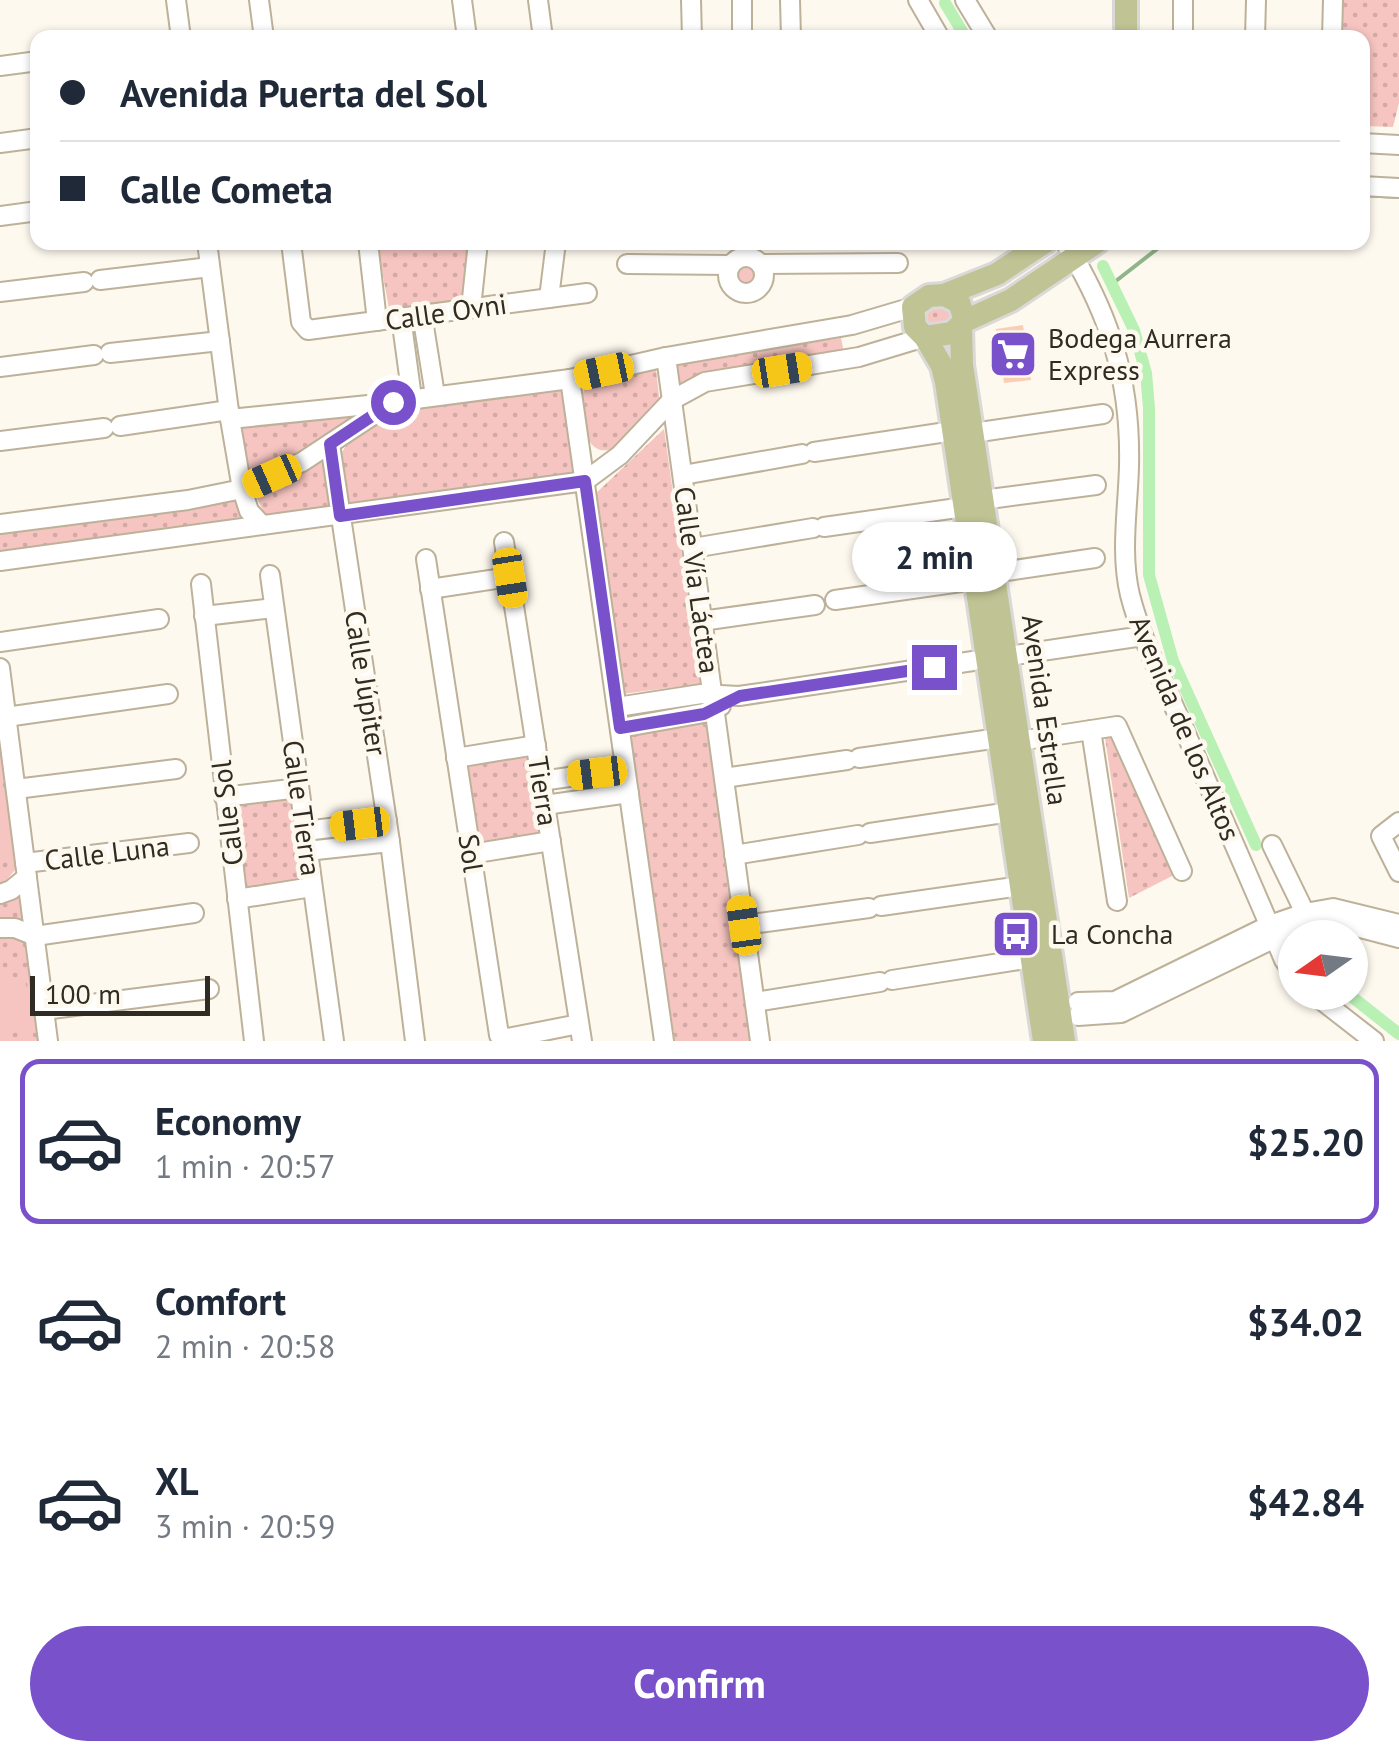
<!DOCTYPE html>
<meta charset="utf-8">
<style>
body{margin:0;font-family:"PT Sans",sans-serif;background:#f2f2f3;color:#1f2937;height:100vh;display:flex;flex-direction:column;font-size:38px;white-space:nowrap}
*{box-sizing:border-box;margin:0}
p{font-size:32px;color:#747a83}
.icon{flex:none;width:55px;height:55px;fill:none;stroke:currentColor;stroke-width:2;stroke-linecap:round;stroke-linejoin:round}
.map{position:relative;height:1041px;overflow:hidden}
.sheet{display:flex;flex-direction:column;background:#fff;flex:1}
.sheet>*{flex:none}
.hud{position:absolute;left:30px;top:30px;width:1340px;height:220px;border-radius:20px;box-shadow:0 2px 8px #0004;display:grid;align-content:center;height:220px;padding:0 30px;background:#fff}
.needle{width:65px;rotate:256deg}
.controls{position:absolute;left:1278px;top:920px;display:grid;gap:20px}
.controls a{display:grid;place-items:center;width:90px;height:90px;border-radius:50%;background:#fff;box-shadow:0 2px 8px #0004;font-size:50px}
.scale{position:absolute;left:30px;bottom:25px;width:180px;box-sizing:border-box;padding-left:10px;border:5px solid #312c23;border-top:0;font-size:28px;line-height:35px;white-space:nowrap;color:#312c23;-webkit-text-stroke:8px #fef9ef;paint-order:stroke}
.end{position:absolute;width:45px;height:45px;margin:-22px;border:12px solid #7952cb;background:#fff;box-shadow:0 0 0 5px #fff}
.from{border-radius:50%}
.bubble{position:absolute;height:70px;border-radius:35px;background:#fff;box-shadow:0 2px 8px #0004;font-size:32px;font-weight:700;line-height:70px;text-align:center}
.car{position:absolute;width:30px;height:60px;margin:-30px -15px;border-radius:12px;box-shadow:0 0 8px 2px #0007;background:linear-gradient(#f5c518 24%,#345 0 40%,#f5c518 0 76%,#345 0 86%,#f5c518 0)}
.hud b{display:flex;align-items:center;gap:35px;height:95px;font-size:38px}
.hud b+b{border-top:2px solid #e0e1e3}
.hud i{width:25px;height:25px;background:#1f2937}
ul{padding:18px 0 0;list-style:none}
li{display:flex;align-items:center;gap:30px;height:165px;margin:0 20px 15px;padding:0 10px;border:5px solid transparent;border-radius:20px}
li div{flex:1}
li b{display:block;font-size:38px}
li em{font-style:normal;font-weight:700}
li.active{border-color:#7952cb}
li>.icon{width:90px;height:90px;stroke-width:1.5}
.cta{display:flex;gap:20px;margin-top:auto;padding:20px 30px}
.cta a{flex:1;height:115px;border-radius:60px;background:#7952cb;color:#fff;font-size:40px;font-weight:700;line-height:115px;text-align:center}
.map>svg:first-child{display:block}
.green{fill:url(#green-dots)}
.pitch{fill:#f6c5c1}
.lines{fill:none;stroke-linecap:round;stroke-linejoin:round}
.stream{stroke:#90b588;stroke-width:4}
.canal{stroke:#b9f0b4;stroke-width:12}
.building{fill:#f9ceb4}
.minor-casing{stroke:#bdb199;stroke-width:22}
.major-casing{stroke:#dad9d7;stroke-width:28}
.minor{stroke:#fff;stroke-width:18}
.major{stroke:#c0c494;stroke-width:22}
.route{stroke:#7952cb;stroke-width:12}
.labels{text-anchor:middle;stroke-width:9;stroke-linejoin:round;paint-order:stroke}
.street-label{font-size:28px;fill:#312c23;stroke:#fef9ef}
.poi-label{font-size:28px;fill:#312c23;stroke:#fef9ef;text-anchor:start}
</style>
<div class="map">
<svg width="1399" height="1041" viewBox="0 0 1399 1041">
<defs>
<pattern id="green-dots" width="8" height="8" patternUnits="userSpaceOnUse" patternTransform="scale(2.5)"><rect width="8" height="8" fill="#f6c5c1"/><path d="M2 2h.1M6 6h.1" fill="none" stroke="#d3a9a6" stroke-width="1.8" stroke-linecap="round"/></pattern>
</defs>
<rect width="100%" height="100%" fill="#fef9ef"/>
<g class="green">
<polygon points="1342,0 1399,0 1399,103 1393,127 1363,126 1362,38 1342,37"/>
<polygon points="377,243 469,243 462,302 389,309"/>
<circle cx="746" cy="276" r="13"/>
<polygon points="939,305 950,307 954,317 931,334 918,317"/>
<polygon points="841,338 844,353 677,393 673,364"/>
<path d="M656,370l4,34c-13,13 -29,36 -46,44 -33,15 -37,-47 -28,-64z"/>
<path d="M565,387l11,88 -221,31 -6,-4 -7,-50c35,-55 162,-57 223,-65z"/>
<polygon points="371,408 321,441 246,476 239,422"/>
<polygon points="664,429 700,684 622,694 594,495"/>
<polygon points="326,456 333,509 266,517 256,496"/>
<polygon points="233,498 251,522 0,554 0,534"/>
<polygon points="705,720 751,1036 750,1041 675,1041 627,732"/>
<polygon points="1114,733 1178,873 1129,898 1105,738"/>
<polygon points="0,742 16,869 1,886 0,886"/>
<polygon points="532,748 546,837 481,847 467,758"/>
<polygon points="299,788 312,887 237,899 224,797"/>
<polygon points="19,891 23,921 0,919 0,900"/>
<polygon points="5,932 26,943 38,1041 0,1041 0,933"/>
</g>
<g class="pitch">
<polygon points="8,799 13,851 0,853 0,800"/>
<polygon points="25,979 33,1028 2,1034 0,983"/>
</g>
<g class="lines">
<g class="stream">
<polyline points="1362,195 1399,197"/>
<polyline points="1112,284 1166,242"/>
</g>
<g class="canal">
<polyline points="945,3 966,38"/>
<polyline points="1103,266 1134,330 1146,373 1149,408 1149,575 1173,661 1256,845"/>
<polyline points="1346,992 1399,1034"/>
</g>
</g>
<polygon class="building" points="1023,325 1031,380 1004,383 996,329"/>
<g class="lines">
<g class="minor-casing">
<g id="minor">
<polyline points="176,0 181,38"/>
<polyline points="259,0 264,38"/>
<polyline points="462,0 467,38"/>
<polyline points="538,0 543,38"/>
<polyline points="691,0 692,38"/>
<polyline points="742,0 742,38"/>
<polyline points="790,0 791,38"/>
<polyline points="918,0 940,38"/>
<polyline points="965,0 988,38"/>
<polyline points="1183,0 1183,38"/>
<polyline points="1255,38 1256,0"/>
<polyline points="1332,38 1333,0"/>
<polyline points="0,66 38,61"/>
<polyline points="0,143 38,138"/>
<polyline points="1362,143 1399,145"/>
<polyline points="1362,186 1399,188"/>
<polyline points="0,216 38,211"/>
<polyline points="207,242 230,419 242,489 249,511 262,525"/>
<polyline points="291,242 301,322 308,330 587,293"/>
<polyline points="368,242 377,321"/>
<path d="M1065,242c45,73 66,138 64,224 -1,42 -9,87 1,129 12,47 35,90 54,134 33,77 68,154 100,231l11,15"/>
<circle cx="746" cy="275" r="18"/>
<polyline points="627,264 731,265"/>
<polyline points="761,264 898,263"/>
<polyline points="100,280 210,267"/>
<polyline points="0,292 84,282"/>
<polyline points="549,298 556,242"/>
<polyline points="471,308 478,242"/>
<polyline points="422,314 435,395"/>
<polyline points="401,317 412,398"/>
<polyline points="110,353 220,341"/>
<polyline points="666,357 760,1041"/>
<polyline points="0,367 94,355"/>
<polyline points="570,379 664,1041"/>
<polyline points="230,419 388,403"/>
<polyline points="120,426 229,410"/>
<polyline points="973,433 1103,414"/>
<polyline points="0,441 104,428"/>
<polyline points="330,444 390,842 415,1041"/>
<polyline points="814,452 953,431"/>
<polyline points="683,475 802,454"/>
<polyline points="982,500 1096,485"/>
<polyline points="0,524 188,500 242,489 302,462 393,402 570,379 666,357 852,325 913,307"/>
<polyline points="824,527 964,507"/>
<polyline points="504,542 582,1041"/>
<polyline points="693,548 813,528"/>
<polyline points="426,559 499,1035 508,1038 579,1024"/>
<polyline points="0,561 585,481 620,455 672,400 705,382 859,357 925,337"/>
<polyline points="994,573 1095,558"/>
<polyline points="270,575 334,1041"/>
<polyline points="201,584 254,1041"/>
<polyline points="430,589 510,577"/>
<polyline points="835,600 975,580"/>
<polyline points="204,616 274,608"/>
<polyline points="702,621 815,605"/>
<polyline points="0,642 159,619"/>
<polyline points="995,658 1143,636"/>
<polyline points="0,668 48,1041"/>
<polyline points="617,707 701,694 739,696 973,661"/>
<polyline points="6,717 168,694"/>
<polyline points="620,728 704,713 721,706"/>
<polyline points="1091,730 1117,901"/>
<polyline points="1019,741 1117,726 1182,871"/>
<polyline points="456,758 536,745"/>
<polyline points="859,758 999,738"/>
<polyline points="724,778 847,760"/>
<polyline points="541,781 625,769"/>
<polyline points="16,789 176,769"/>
<polyline points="224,797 299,788"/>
<polyline points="545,805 629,793"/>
<polyline points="1399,822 1381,836 1399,872"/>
<polyline points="305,831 387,821"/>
<polyline points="870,833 1010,812"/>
<polyline points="1272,845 1308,919"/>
<polyline points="307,851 390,842"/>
<polyline points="471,854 551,841"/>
<polyline points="734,855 858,835"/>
<polyline points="25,863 189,843"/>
<polyline points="0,894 11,890 27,877"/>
<polyline points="237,899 312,887"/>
<polyline points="881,906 1021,886"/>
<polyline points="744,925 869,908"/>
<polyline points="0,928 15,928 35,936 194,913"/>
<polyline points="892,980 1032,958"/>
<polyline points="1311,992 1374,1041"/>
<polyline points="755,1002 880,982"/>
<polyline points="1078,1002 1115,1001 1270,925 1305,913 1333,908 1399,924"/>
<polyline points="44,1010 209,989"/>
<polyline points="1078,1016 1121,1013 1275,938 1318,922 1334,921 1399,938"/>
</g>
</g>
<g class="major-casing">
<g id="major">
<polyline points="1126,0 1126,38"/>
<polygon points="944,295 959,302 965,321 952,333 925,337 915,327 913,307 929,296"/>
<polyline points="944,295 997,274 1045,242"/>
<polyline points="965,321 1011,300 1097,242"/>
<polyline points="961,328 962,365 1064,1041"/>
<polyline points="925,337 942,366 946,382 1044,1041"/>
</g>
</g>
<use href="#minor" class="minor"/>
<use href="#major" class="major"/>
</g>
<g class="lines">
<polyline class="route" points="393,402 330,444 340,516 585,481 620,728 704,714 740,696 934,667"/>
</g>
<defs>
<g id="supermarket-square" transform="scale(2.5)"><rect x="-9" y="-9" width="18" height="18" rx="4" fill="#7952cb" stroke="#fef9ef"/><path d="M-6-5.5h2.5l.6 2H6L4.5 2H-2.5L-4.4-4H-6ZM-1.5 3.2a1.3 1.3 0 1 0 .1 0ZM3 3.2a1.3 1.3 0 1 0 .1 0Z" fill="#fff"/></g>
<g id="bus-square" transform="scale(2.5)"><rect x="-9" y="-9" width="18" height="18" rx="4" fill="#7952cb" stroke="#fef9ef"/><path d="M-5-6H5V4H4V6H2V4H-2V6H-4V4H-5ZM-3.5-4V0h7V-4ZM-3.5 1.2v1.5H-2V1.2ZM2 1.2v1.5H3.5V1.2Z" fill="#fff"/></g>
</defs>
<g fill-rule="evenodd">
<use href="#supermarket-square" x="1013" y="354"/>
<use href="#bus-square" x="1016" y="934"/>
</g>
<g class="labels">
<g class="street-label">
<text transform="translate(446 312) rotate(-8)" y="10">Calle Ovni</text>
<text transform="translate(697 580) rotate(82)" y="10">Calle Vía Láctea</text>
<text transform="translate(366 683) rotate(81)" y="10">Calle Júpiter</text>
<text transform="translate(1045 710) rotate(82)" y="10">Avenida Estrella</text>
<text transform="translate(1185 728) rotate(67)" y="10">Avenida de los Altos</text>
<text transform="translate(543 791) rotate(81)" y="10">Tierra</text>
<text transform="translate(302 808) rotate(82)" y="10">Calle Tierra</text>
<text transform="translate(227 813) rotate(-97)" y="10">Calle Sol</text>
<text transform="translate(107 853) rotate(-7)" y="10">Calle Luna</text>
<text transform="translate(471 853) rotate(81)" y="10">Sol</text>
</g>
<g class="poi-label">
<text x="1048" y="348">Bodega Aurrera<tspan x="1048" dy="32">Express</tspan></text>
<text x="1051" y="944">La Concha</text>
</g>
</g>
</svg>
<div class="controls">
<a><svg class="needle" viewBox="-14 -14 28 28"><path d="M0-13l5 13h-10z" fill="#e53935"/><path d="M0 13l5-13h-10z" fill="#747a83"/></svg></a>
</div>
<div class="scale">100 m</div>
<i class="end from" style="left:393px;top:402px"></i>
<i class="end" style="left:934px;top:667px"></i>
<div class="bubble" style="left:852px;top:522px;width:165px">2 min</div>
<i class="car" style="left:782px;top:370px;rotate:81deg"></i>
<i class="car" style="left:604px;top:371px;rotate:258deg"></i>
<i class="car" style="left:272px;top:476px;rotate:246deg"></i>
<i class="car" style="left:510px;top:578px;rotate:171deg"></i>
<i class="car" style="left:597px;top:773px;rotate:263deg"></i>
<i class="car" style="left:360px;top:824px;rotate:263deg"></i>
<i class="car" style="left:744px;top:925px;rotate:352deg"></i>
<div class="hud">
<b><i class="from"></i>Avenida Puerta del Sol</b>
<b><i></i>Calle Cometa</b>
</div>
</div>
<section class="sheet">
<ul>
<li class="active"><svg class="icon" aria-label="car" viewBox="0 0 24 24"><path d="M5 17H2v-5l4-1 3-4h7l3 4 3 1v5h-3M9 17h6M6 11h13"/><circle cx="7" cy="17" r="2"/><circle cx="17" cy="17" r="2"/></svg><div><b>Economy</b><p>1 min · 20:57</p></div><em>$25.20</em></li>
<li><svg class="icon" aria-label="car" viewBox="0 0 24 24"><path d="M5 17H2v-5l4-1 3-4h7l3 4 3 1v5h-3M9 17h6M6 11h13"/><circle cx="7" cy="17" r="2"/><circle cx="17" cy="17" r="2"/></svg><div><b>Comfort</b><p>2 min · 20:58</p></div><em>$34.02</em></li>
<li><svg class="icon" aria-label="car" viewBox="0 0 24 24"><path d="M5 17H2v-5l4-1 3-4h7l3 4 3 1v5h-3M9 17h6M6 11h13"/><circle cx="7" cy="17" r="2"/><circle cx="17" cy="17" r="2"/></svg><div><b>XL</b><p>3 min · 20:59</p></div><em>$42.84</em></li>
</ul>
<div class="cta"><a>Confirm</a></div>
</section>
